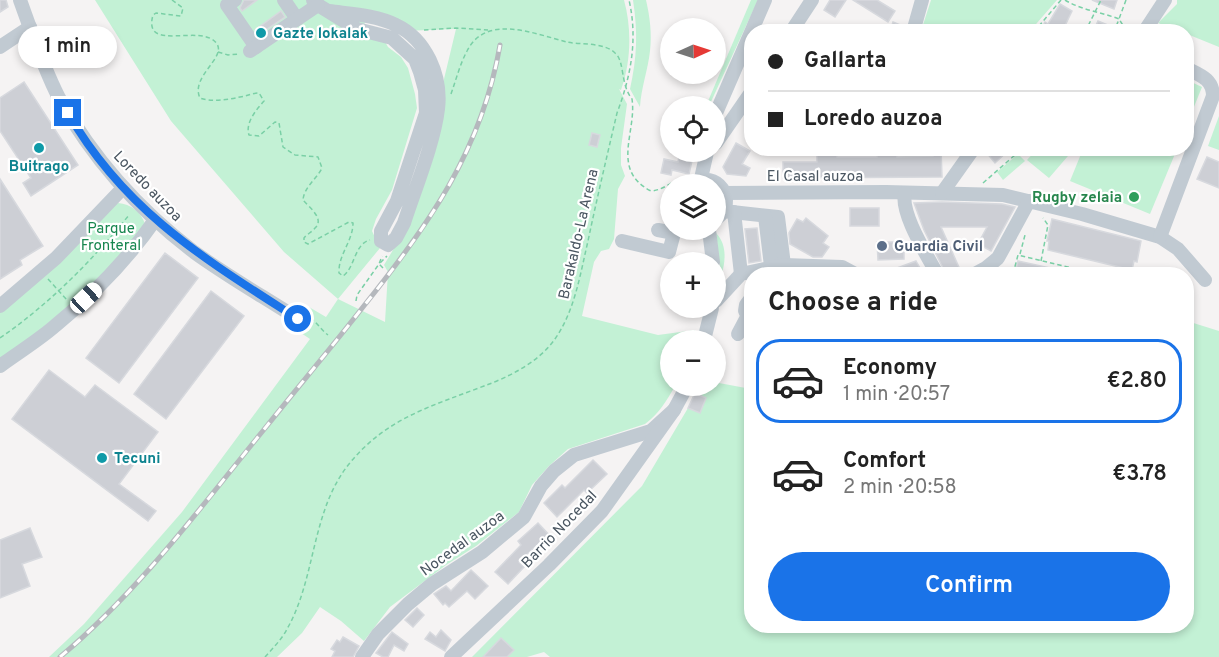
<!DOCTYPE html>
<meta charset="utf-8">
<style>
body{margin:0;font-family:Overpass,sans-serif;background:#f2f2f2;color:#222;height:100vh;display:flex;flex-direction:column;font-size:22px;white-space:nowrap}
*{box-sizing:border-box;margin:0}
p{font-size:20px;color:#767676}
.icon{flex:none;width:33px;height:33px;fill:none;stroke:currentColor;stroke-width:2;stroke-linecap:round;stroke-linejoin:round}
.map{position:relative;flex:1;overflow:hidden}
.sheet{position:absolute;left:744px;top:267px;width:450px;height:366px;display:flex;flex-direction:column;background:#fff;border-radius:24px;box-shadow:0 3px 9px #0003}
.sheet>*{flex:none}
.top-card{position:absolute;left:744px;top:24px;width:450px;height:132px;border-radius:24px;box-shadow:0 3px 9px #0003;display:grid;align-content:center;height:132px;padding:0 24px;background:#fff}
.needle{width:39px;rotate:87deg}
.tools{position:absolute;left:660px;top:18px;display:grid;gap:12px}
.tools a{display:grid;place-items:center;width:66px;height:66px;border-radius:50%;background:#fff;box-shadow:0 3px 9px #0003;font-size:30px}
.end{position:absolute;width:27px;height:27px;margin:-14px;border:8px solid #1a73e8;background:#fff;box-shadow:0 0 0 3px #fff}
.from{border-radius:50%}
.bubble{position:absolute;height:42px;border-radius:21px;background:#fff;box-shadow:0 3px 9px #0003;font-size:20px;font-weight:600;line-height:42px;text-align:center}
.car{position:absolute;width:18px;height:36px;margin:-18px -9px;border-radius:8px;box-shadow:0 0 4px 2px #0007;background:linear-gradient(#fff 24%,#345 0 40%,#fff 0 76%,#345 0 86%,#fff 0)}
.top-card b{display:flex;align-items:center;gap:21px;height:57px;font-size:22px}
.top-card b+b{border-top:2px solid #e0e0e0}
.top-card i{width:15px;height:15px;background:#222}
ul{padding:0;list-style:none}
li{display:flex;align-items:center;gap:18px;height:84px;margin:0 12px 9px;padding:0 12px;border:3px solid transparent;border-radius:24px}
li div{flex:1}
li b{display:block;font-size:22px}
li em{font-style:normal;font-weight:600}
li.on{border-color:#1a73e8}
li>.icon{width:54px;height:54px;stroke-width:1.5}
h2{padding:0 24px;font-size:27px;line-height:72px}
.button{display:flex;gap:12px;margin-top:auto;padding:12px 24px}
.button a{flex:1;height:69px;border-radius:36px;background:#1a73e8;color:#fff;font-size:24px;font-weight:600;line-height:69px;text-align:center}
.map>svg:first-child{display:block}
.green{fill:#c3f1d5;fill-rule:evenodd}
.building{fill:#cdcfd5;stroke:#d7d9de;stroke-width:1.5}
.lines{fill:none;stroke-linecap:round;stroke-linejoin:round}
.path{stroke:#7ad0a6;stroke-width:1.5;stroke-dasharray:4.5 3;stroke-linecap:butt}
.minor{stroke:#c1cad2;stroke-width:14}
.rail-casing{stroke:#b5b8bd;stroke-width:5}
.rail{stroke:#fff;stroke-width:3;stroke-dasharray:9;stroke-linecap:butt}
.route{stroke:#1a73e8;stroke-width:8}
.culture-dot{fill:#0f9aa8;stroke:#fff;stroke-width:2}
.leisure-dot{fill:#2e9e5b;stroke:#fff;stroke-width:2}
.service-dot{fill:#5c6f8a;stroke:#fff;stroke-width:2}
.labels{text-anchor:middle;stroke-width:4.5;stroke-linejoin:round;paint-order:stroke}
.culture-label{font-size:15px;font-weight:bold;fill:#0d838f;stroke:#fff;text-anchor:start}
.street-label{font-size:15px;fill:#4a5661;stroke:#fff}
.leisure-label{font-size:15px;font-weight:bold;fill:#27864d;stroke:#fff;text-anchor:end}
.park-label{font-size:15px;fill:#17864f;stroke:#fff}
.service-label{font-size:15px;font-weight:bold;fill:#4e5e75;stroke:#fff;text-anchor:start}
</style>
<div class="map">
<svg width="1219" height="657" viewBox="0 0 1219 657">
<rect width="100%" height="100%" fill="#f5f3f3"/>
<g class="green">
<path d="M95,0h529c8,29 7,62 -3,90l-2,-1 8,15 -6,44v17l4,11 -7,13 -4,50 -5,10 -8,2 -7,11 -12,54 76,19 37,-5 -3,10h-22v46h5c-8,14 -16,28 -30,38l-77,25 -19,17 -17,19 -13,27 -43,34 -30,19 -56,42 -26,34 -23,-20 -21,-14 -18,26 -25,24h-228l35,-33 98,-112 128,-173 -12,-8 2,-23 9,-1 17,10 12,-18 -54,-47 -113,-131zM365,21l37,10 54,-2 -12,50 -7,58 -41,108 -12,20 4,7 -3,50 -47,-23 42,-51 -8,-17 4,-12 16,-29 25,-82 -2,-14 -7,-26 -7,-11 -13,-10 -9,-16 -15,-3z"/>
<path d="M633,0h13c4,17 6,34 4,51 -2,19 -9,37 -10,56l-10,-18c7,-32 8,-56 3,-89z"/>
<polygon points="751,0 758,0 709,106 706,106"/>
<polygon points="931,0 1057,0 1030,31 921,31"/>
<polygon points="1177,0 1219,0 1219,47 1187,34 1186,32 1179,31 1158,23 1177,4"/>
<polygon points="1187,80 1202,87 1187,124"/>
<polygon points="1219,116 1219,150 1208,146"/>
<polygon points="1037,149 1037,148 1074,149 1049,178 1027,160"/>
<polygon points="1083,149 1177,149 1150,214 1070,181"/>
<polygon points="1018,154 1025,161 1003,180 997,172"/>
<path d="M118,203c13,1 23,9 27,21l-46,57 -99,82v-53l112,-105z"/>
<path d="M716,233c11,11 10,29 5,43z"/>
<polygon points="1187,321 1219,331 1219,657 550,657 544,652 527,657 472,657 642,486 688,408 700,413 706,398 695,393 719,383 751,389 752,626 1186,626"/>
</g>
<g class="building">
<polygon points="0,0 6,0 8,7 0,12"/>
<polygon points="244,0 257,0 242,11 240,8"/>
<polygon points="830,0 846,0 835,17 824,10"/>
<polygon points="853,0 877,0 895,11 888,22"/>
<polygon points="1092,0 1117,0 1114,9"/>
<polygon points="1060,4 1072,11 1062,32 1040,32 1045,22 1048,24"/>
<polygon points="281,11 285,17 258,35 255,30"/>
<polygon points="1098,21 1110,26 1108,32 1093,32"/>
<polygon points="893,22 905,27 904,32 890,32"/>
<polygon points="24,82 78,165 31,196 23,183 31,178 0,131 0,98"/>
<polygon points="592,133 600,135 597,147 589,145"/>
<polygon points="736,143 750,151 742,164 750,168 746,176 727,174 723,167"/>
<polygon points="817,148 837,148 837,157 877,157 877,148 897,148 897,157 933,156 932,148 941,148 942,177 783,178 783,162 817,162"/>
<polygon points="990,148 1011,148 995,163 986,152"/>
<polygon points="680,152 694,152 689,174 672,170 671,175 661,173 664,159 678,162"/>
<polygon points="1207,157 1219,162 1219,188 1197,179"/>
<polygon points="0,179 43,246 20,260 22,265 0,279"/>
<polygon points="942,202 1002,204 1015,207 991,251 978,244 987,227 941,227 962,274 946,274 924,230 914,203"/>
<rect x="850" y="208" width="29" height="18"/>
<polygon points="806,218 828,236 823,243 829,247 822,257 813,257 790,244 789,233 797,219 803,222"/>
<polygon points="1052,219 1141,241 1137,262 1134,261 1132,270 1048,250 1049,241 1047,241"/>
<polygon points="757,228 761,261 749,263 745,229"/>
<polygon points="877,242 904,242 904,259 878,260"/>
<polygon points="165,253 198,278 119,383 86,358"/>
<polygon points="916,261 920,268 903,274 881,274"/>
<polygon points="1018,261 1064,271 1064,274 1015,274"/>
<polygon points="211,291 244,316 166,419 134,394"/>
<polygon points="49,370 85,397 95,385 158,432 119,484 156,511 148,521 12,419"/>
<polygon points="695,393 706,398 700,413 688,408"/>
<polygon points="593,460 607,474 587,493 584,490 557,517 544,503 562,485 565,488"/>
<polygon points="538,523 554,540 540,553 535,547 519,562 524,567 508,584 495,572 521,545 518,541"/>
<polygon points="30,528 42,557 22,564 30,586 0,598 0,540"/>
<polygon points="471,570 488,586 475,599 467,591 449,607 445,603 443,605 434,594 446,586 451,591"/>
<polygon points="417,608 424,615 413,627 405,620"/>
<polygon points="441,630 451,640 445,651 425,639 430,632 436,637"/>
<polygon points="392,632 408,644 404,651 394,645 388,657 383,657 376,653"/>
<polygon points="343,637 359,646 353,657 332,657 335,651 331,649 337,640 340,642"/>
<polygon points="501,638 514,650 507,657 483,657"/>
</g>
<g class="lines">
<g class="path">
<path d="M172,0l11,8 -2,8 -25,-3 -3,2c-11,39 50,7 64,29 9,14 -27,33 -17,54 11,4 27,2 40,-1 7,-1 12,-4 19,-4l5,8c-8,9 -19,22 -15,34l10,1 16,-14 4,1 4,24 12,8 23,2 4,11c-6,12 -18,19 -19,32 6,7 22,19 12,28 -3,4 -8,6 -11,10v4l4,2 41,-22 4,1c0,18 -15,32 -14,50l4,3c12,-8 11,-32 27,-36"/>
<path d="M1065,0c16,10 36,12 54,19l-5,13"/>
<polyline points="1126,0 1119,19 1127,32"/>
<polyline points="424,30 456,28 488,30"/>
<polyline points="1034,32 1061,0"/>
<polyline points="1085,32 1101,0"/>
<polyline points="218,52 228,55 240,54"/>
<path d="M451,94c5,-14 9,-30 16,-43 19,-38 68,-17 100,-9 14,3 37,0 48,11 10,8 5,31 17,46 5,33 -22,71 19,92 13,-1 19,-9 31,-13"/>
<polyline points="983,183 1023,148"/>
<polyline points="1020,254 1025,235"/>
<polyline points="1041,261 1048,225 1043,218"/>
<polyline points="383,268 379,264 387,256"/>
<polyline points="1013,274 1018,255 1097,274"/>
<polyline points="48,279 67,300"/>
<polyline points="356,301 357,295 379,264 382,256"/>
<path d="M310,318c8,5 11,12 18,17"/>
<path d="M0,338c48,-33 93,-78 129,-123"/>
<path d="M265,657c8,-9 17,-18 22,-28 29,-50 24,-118 62,-165 37,-46 83,-58 135,-78 25,-9 55,-24 71,-47 20,-29 25,-64 33,-98 9,-43 19,-85 29,-128 14,-37 21,-74 12,-113"/>
</g>
<g class="minor">
<path d="M20,0c12,33 23,67 39,98 34,61 80,112 135,154 33,24 70,45 104,67"/>
<polyline points="235,0 227,5 256,47"/>
<polyline points="284,0 297,19"/>
<path d="M313,0l5,5 39,24 35,9 23,21 5,13 5,18 1,23 -29,88 -16,30v10l7,4 8,-7 8,-15c11,-34 30,-80 34,-114 4,-33 -12,-70 -42,-84 -20,-10 -45,-11 -67,-14"/>
<polyline points="791,32 812,0"/>
<polyline points="913,32 922,0"/>
<polyline points="1144,32 1165,0"/>
<polyline points="0,47 30,27"/>
<polyline points="250,51 318,5"/>
<polyline points="716,113 765,0"/>
<polyline points="716,143 752,91"/>
<path d="M691,184c26,-16 49,17 25,35"/>
<polyline points="703,184 702,174 707,152"/>
<polyline points="724,193 886,192 1003,195 1082,214 1160,237 1178,249 1205,280"/>
<path d="M905,193c-5,20 22,62 32,81"/>
<polyline points="942,193 974,148"/>
<polyline points="723,211 778,217 784,265 781,274"/>
<polyline points="734,212 741,274"/>
<polyline points="765,216 771,266"/>
<polyline points="658,230 674,233"/>
<polyline points="709,230 713,262"/>
<path d="M1160,237l53,-141c0,-17 -13,-21 -27,-28"/>
<polyline points="622,241 669,252 674,233 678,230"/>
<polyline points="794,274 784,265 842,267 855,274"/>
<polyline points="975,274 986,268 998,258 1029,201"/>
<polyline points="752,297 746,305 745,311 752,321"/>
<polyline points="716,301 741,274 784,265"/>
<polyline points="0,306 56,258 123,188"/>
<polyline points="738,334 747,317"/>
<polyline points="704,340 712,308"/>
<path d="M0,366c19,-14 39,-26 56,-41 38,-31 71,-65 99,-105"/>
<polyline points="362,657 378,634 408,604 432,584 482,552 524,517 541,486 554,471 574,455 651,431 674,410"/>
<polyline points="451,657 549,565 602,511 674,410 687,386"/>
</g>
<g class="rail-casing">
<path id="rail" d="M60,657c79,-66 141,-150 206,-230 32,-40 65,-79 97,-120 65,-81 119,-157 137,-262"/>
</g>
<use href="#rail" class="rail"/>
</g>
<g class="lines">
<path class="route" d="M68,113c57,99 137,146 230,206"/>
</g>
<g class="culture-dot">
<circle cx="261" cy="33" r="6"/>
<circle cx="39" cy="148" r="6"/>
<circle cx="102" cy="458" r="6"/>
</g>
<circle class="leisure-dot" cx="1134" cy="197" r="6"/>
<circle class="service-dot" cx="882" cy="246" r="6"/>
<g class="labels">
<g class="culture-label">
<text x="273" y="38">Gazte lokalak</text>
<text x="39" y="171" text-anchor="middle">Buitrago</text>
<text x="114" y="463">Tecuni</text>
</g>
<g class="street-label">
<text x="815" y="181">El Casal auzoa</text>
<text transform="translate(148 186) rotate(46)" y="5">Loredo auzoa</text>
<text transform="translate(578 234) rotate(-77)" y="5">Barakaldo-La Arena</text>
<text transform="translate(559 529) rotate(-46)" y="5">Barrio Nocedal</text>
<text transform="translate(462 543) rotate(-36)" y="5">Nocedal auzoa</text>
</g>
<g class="leisure-label">
<text x="1122" y="202">Rugby zelaia</text>
</g>
<g class="park-label">
<text x="111" y="233">Parque<tspan x="111" dy="17">Fronteral</tspan></text>
</g>
<g class="service-label">
<text x="894" y="251">Guardia Civil</text>
</g>
</g>
</svg>
<div class="tools">
<a><svg class="needle" viewBox="-14 -14 28 28"><path d="M0-13l5 13h-10z" fill="#e53935"/><path d="M0 13l5-13h-10z" fill="#767676"/></svg></a>
<a><svg class="icon" aria-label="locate" viewBox="0 0 24 24"><circle cx="12" cy="12" r="6"/><path d="M12 2v4M12 18v4M2 12h4M18 12h4"/></svg></a>
<a><svg class="icon" aria-label="layers" viewBox="0 0 24 24"><path d="M12 4l9 5-9 5-9-5zM3 14l9 5 9-5"/></svg></a>
<a>+</a>
<a>−</a>
</div>
<i class="end from" style="left:298px;top:319px"></i>
<i class="end" style="left:68px;top:113px"></i>
<div class="bubble" style="left:18px;top:26px;width:99px">1 min</div>
<i class="car" style="left:86px;top:298px;rotate:47deg"></i>
<div class="top-card">
<b><i class="from"></i>Gallarta</b>
<b><i></i>Loredo auzoa</b>
</div>
<section class="sheet">
<h2>Choose a ride</h2>
<ul>
<li class="on"><svg class="icon" aria-label="car" viewBox="0 0 24 24"><path d="M5 17H2v-5l4-1 3-4h7l3 4 3 1v5h-3M9 17h6M6 11h13"/><circle cx="7" cy="17" r="2"/><circle cx="17" cy="17" r="2"/></svg><div><b>Economy</b><p>1 min · 20:57</p></div><em>€2.80</em></li>
<li><svg class="icon" aria-label="car" viewBox="0 0 24 24"><path d="M5 17H2v-5l4-1 3-4h7l3 4 3 1v5h-3M9 17h6M6 11h13"/><circle cx="7" cy="17" r="2"/><circle cx="17" cy="17" r="2"/></svg><div><b>Comfort</b><p>2 min · 20:58</p></div><em>€3.78</em></li>
</ul>
<div class="button"><a>Confirm</a></div>
</section>
</div>
